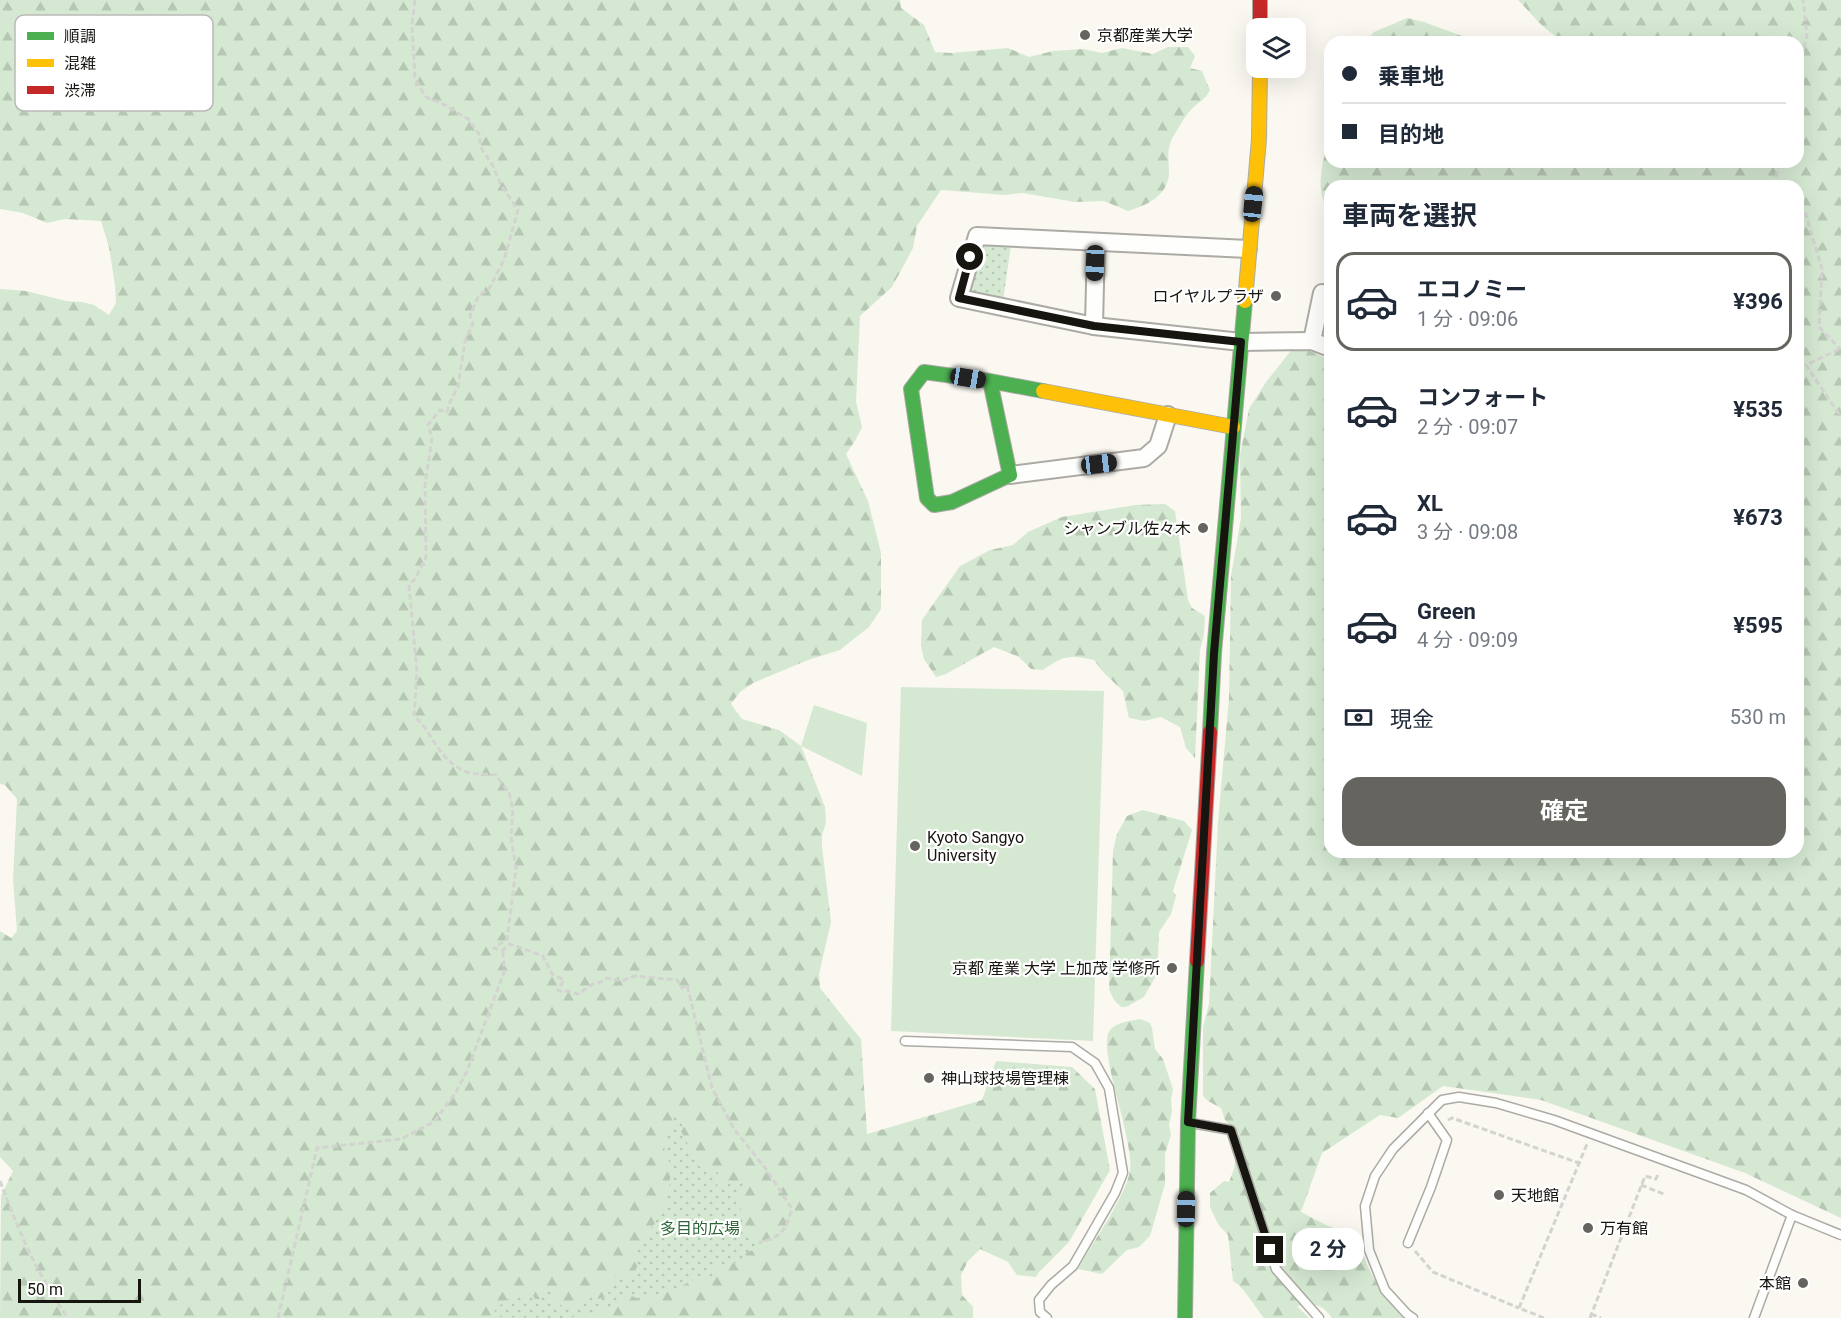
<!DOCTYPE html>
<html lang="ja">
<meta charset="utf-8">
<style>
body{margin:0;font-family:Roboto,"Noto Sans JP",sans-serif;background:#f6f6f7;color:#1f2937;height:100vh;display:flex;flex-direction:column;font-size:22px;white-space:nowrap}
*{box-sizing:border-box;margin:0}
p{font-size:20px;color:#747a83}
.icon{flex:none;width:33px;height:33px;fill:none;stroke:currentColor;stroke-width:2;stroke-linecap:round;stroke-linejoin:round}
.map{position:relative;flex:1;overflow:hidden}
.panel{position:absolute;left:1324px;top:180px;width:480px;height:678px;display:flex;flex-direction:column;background:#fff;border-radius:18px;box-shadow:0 6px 24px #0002}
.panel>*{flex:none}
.banner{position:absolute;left:1324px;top:36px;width:480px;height:132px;border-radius:18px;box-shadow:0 6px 24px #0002;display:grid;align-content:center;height:132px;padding:0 18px;background:#fff}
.buttons{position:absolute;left:1246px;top:18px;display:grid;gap:12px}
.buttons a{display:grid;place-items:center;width:60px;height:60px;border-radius:12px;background:#fff;box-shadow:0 6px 24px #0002;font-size:30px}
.scale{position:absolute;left:18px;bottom:15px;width:123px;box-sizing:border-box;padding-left:6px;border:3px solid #171510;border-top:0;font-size:16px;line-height:21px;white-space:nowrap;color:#171510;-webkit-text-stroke:4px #fff;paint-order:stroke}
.end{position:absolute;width:27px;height:27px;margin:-14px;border:8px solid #171510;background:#fff;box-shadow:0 0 0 3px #fff}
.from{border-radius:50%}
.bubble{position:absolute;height:42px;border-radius:18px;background:#fff;box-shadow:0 6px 24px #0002;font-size:20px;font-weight:700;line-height:42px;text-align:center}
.car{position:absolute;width:18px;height:36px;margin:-18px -9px;border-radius:8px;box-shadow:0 0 4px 2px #0007;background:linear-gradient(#222 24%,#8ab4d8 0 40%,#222 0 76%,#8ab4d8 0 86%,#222 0)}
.banner b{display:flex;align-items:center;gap:21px;height:57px;font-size:22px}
.banner b+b{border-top:2px solid #e0e1e3}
.banner i{width:15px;height:15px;background:#1f2937}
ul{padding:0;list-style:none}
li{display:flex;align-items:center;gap:18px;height:99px;margin:0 12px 9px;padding:0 6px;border:3px solid transparent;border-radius:18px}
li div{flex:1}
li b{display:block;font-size:22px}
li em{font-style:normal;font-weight:700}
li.active{border-color:#66645f}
li>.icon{width:54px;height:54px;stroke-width:1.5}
h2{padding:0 18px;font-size:27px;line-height:72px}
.pay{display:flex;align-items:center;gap:15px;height:66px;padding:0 18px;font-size:22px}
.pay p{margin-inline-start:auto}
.primary-button{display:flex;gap:12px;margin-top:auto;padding:12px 18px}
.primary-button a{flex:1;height:69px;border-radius:18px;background:#66645f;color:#fff;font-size:24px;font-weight:700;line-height:69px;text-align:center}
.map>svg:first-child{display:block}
.grass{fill:#d5e9d2}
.forest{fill:url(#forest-firs)}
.park{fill:url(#park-dots)}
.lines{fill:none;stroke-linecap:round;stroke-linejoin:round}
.lane-casing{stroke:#acaaa5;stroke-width:11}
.street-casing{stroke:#acaaa5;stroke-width:20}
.fast-casing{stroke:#acaaa5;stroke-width:16}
.slow-casing{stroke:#acaaa5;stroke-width:16}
.jam-casing{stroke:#acaaa5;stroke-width:16}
.path{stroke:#d3d3d1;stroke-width:3;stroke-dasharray:6 3;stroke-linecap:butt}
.lane{stroke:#fefefd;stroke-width:8}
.street{stroke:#fefefd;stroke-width:16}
.fast{stroke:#4caf50;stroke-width:14}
.slow{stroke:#ffc107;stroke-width:14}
.jam{stroke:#c62828;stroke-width:14}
.route{stroke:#171510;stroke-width:8}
.poi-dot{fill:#66645f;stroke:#fff;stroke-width:2}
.labels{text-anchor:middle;stroke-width:4.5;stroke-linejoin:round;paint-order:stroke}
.poi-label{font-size:16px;fill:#171510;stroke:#fff;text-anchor:start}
.park-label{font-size:16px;fill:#2c6435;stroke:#fff}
.key{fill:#fff;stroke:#b9b9b7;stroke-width:1.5}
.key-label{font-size:16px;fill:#171510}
</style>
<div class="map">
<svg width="1841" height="1318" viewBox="0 0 1841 1318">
<defs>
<pattern id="forest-firs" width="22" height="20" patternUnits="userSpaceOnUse" patternTransform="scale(1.5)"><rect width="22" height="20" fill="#d5e9d2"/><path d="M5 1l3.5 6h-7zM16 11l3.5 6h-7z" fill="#b6c7b3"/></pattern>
<pattern id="park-dots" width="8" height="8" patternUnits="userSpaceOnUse" patternTransform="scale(1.5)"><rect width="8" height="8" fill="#d5e9d2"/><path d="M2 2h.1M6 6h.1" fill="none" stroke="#b6c7b3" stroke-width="1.8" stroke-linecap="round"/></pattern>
</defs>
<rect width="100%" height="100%" fill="#faf8f1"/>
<g class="grass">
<polygon points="901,687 1104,691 1093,1041 891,1031"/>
<polygon points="814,705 867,723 862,776 801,746"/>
</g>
<g class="forest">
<path d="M0,0h900l1,8 23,17 11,27 16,1 57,-5 21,9 24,-6 30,-2 19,4 20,-5 31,6 15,-7h20l7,9 -5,12 12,3 8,19c-5,10 -8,9 -15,16 -9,7 -16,21 -22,31 -7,13 -4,22 -4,36 -1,23 -22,32 -41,38l-24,-10 -29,1 -52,-9 -18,2 -64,-5 -24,36 -4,22 -21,39 -32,29 -4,86 6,25 -7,14 -9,13 22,47 13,52v56l-12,18 -29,23 -32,10 -55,23 -13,9 -9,12 11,15 37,11 22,16 24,61 1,16 -4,12v11l9,76 -12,52 1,14 41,51 6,95 115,-34 14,-39 76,6 23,22 15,81 -41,72 -30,30 -3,5 -19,-2 -9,-13 -28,-13 -12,12 -7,14 1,20 11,12v11h-973l1,-122 12,-25 -13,-14v-226l11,7 6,-7 -4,-51 4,-81 -12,-14 -5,-1v-495l26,2 40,10 16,1 12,3 15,10 7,-12 -1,-18 -6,-38 -8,-26 -36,-2 -18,4 -24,-10 -23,-4z"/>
<path d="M1518,0h323v1218l-96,-45 -204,-73 -98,-14 -45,32 -18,-3 -58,38 -21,59 27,14 28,10 12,31 13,24 22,27h-71c-12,-16 -16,-13 -35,-12l12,12h-45c-9,-11 -20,-31 -31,-37l-5,-46 -10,-11 -8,-17v-14l14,-12 5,1 5,-13 5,-35 -14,-14 -4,-12 -13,-7 -5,-5v-69l6,-23 9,-182 11,-124 2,-122 10,-58 -1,-63 9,-46 17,-27 27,-34 15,2 22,10v492h468v-666h-468v27c-16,-21 -8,-48 -2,-72l2,-4v25h468v-120h-231c-22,-9 -33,-26 -49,-42z"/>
<polygon points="1407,18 1424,22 1478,42 1366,42 1374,32"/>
<path d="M1165,504l10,7 13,89 4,8 13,8 -1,18 -4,16 -5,108 -9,-10 -6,-21 -19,-10 -17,4 -15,-3 -6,-27 -19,-18 -10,-13c-25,-5 -30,-5 -51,10l-12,-1 -12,-12 -25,-10 -48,27 -10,3 -12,-18 -3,-13 1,-26 38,-54 30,-16 23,-5 15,-13 34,-15 73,-12z"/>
<polygon points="1143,810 1184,821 1192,830 1173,891 1176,896 1171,914 1159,932 1157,974 1144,997 1126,1007 1121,1007 1114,1000 1109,989 1113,851 1117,834 1127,816"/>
<path d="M1140,1019l10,4 2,5 3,21 8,10 10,30 -2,11 1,11 -3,14 2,10 -6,19v30l-15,52 -11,11 -12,3 -25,24 -24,-5c14,-26 47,-71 52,-98 5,-31 -34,-122 -20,-141 7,-8 20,-9 30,-11z"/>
</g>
<g class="park">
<polygon points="991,242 1011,245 1003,301 973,295 970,288 979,250"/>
<path d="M675,1115l6,5 2,9 -2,2 18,35 12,8 7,-2v5l-4,4 4,5h7l11,-5 11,4v3l-14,5v5c8,10 9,11 10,23 0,6 3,10 4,16l12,6 -1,5 -13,5 1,7 -30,8 -4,7 2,5h-21l-17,9 -31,9 -1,3 -15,-6 -14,6 -6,7 -14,1 -4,7h-16l-4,2 -73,-1 1,-4 -5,-2c11,-9 18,-21 33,-13l6,-3 2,4h6l7,-9 10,-2 -3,6 -6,4 -1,3 24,8 19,-15 6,2 1,3 11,-3 -1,-5 6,-15 5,-1 7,3c14,-5 13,-18 9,-30l20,-25 14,-29 2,-29 -6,-11 -1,-8z"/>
</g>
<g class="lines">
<g class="lane-casing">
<g id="lane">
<polyline points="905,1041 1072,1047 1095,1063 1109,1088 1123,1173 1115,1193 1073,1266 1051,1285 1039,1300 1040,1312 1047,1318"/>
<polyline points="1191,1123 1231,1130 1276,1269 1319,1318"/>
<polyline points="1408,1243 1431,1187 1447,1140 1428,1113"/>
<polyline points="1413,1318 1407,1314 1385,1290 1369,1250 1365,1206 1375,1176 1393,1149 1442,1100 1459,1097 1496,1103 1554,1120 1746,1190 1792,1215 1841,1235"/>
<polyline points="1754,1318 1792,1215"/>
</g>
</g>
<g class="street-casing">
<g id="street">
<polyline points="1096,242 1094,326 959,298 977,236 1248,249"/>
<polyline points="1094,326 1241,342 1312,341 1330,348"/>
<polyline points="1312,341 1322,293 1330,295"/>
<polyline points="1010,475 1144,458 1158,446 1168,415"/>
</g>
</g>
<g class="fast-casing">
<g id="fast">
<polyline points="990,381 1010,475 952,502 934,505 927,498 911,389 924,372 990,381 1043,391"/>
<polyline points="1210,732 1214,653 1245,301"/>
<polyline points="1185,1318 1188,1122 1197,961"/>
</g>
</g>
<g class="slow-casing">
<g id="slow">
<polyline points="1245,301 1259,139 1260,68"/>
<polyline points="1043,391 1233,427"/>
</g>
</g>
<g class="jam-casing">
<g id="jam">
<polyline points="1260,0 1260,28"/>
<polyline points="1197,961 1210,732"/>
</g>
</g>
<g class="path">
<path d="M415,0l-3,25 3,54 11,18 19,8 23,14 11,15 2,14 12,18 7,17 18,27 -14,50 -15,29 -10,6 -9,20 3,8 -8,18 -7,46 -8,15 -3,10 -7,-2 -12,15 4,13 -7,47 1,72 -11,22 -6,6 8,87 -3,44c20,18 23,42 50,55 9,4 23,3 32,4l13,18 4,16 -2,28 5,32 -9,70 -13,9 9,2 7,-6 33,12 9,18 12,6 -6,10 4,2 6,-1 10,3 15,-10 8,-2 6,-4 15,3 13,-5 42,4 5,8 5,-3 25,103 22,41 32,40 26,40c-8,24 -9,26 -33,34"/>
<polyline points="1798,74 1807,35 1803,0"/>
<polyline points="1774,186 1779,162"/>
<polyline points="1798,207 1805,212 1822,269 1819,327 1840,349"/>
<polyline points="1839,349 1806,365 1841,417"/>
<polyline points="1798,370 1806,365"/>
<polyline points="1448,1120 1452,1118 1579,1163"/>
<path d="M0,1181c18,48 38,96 68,137"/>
<polyline points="1641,1185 1666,1195"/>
<polyline points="1415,1251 1433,1272 1519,1308"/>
<polyline points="1591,1314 1601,1318"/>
<polyline points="278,1318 317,1148 401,1139 434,1122 456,1092 467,1071 504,972 503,950"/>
<polyline points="1544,1318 1519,1308 1587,1144"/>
<polyline points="1590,1318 1645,1176 1656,1179 1659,1172"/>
</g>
<use href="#lane" class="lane"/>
<use href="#street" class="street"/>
<use href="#fast" class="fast"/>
<use href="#slow" class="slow"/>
<use href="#jam" class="jam"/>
</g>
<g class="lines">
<polyline class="route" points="970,257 959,298 1094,326 1241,342 1214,653 1188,1122 1231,1130 1270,1250"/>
</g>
<g class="poi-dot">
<circle cx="1085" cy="35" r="6"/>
<circle cx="1276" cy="296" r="6"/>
<circle cx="1203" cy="528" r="6"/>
<circle cx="915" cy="846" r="6"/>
<circle cx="1172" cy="968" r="6"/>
<circle cx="929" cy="1078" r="6"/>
<circle cx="1499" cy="1195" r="6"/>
<circle cx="1588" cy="1228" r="6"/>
<circle cx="1803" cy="1283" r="6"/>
</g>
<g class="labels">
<g class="poi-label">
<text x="1097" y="41">京都産業大学</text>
<text x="1264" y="302" text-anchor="end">ロイヤルプラザ</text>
<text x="1191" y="534" text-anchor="end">シャンブル佐々木</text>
<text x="927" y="843">Kyoto Sangyo<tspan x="927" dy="18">University</tspan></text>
<text x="1160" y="974" text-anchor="end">京都 産業 大学 上加茂 学修所</text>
<text x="941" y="1084">神山球技場管理棟</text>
<text x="1511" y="1201">天地館</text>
<text x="1600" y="1234">万有館</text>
<text x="1791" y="1289" text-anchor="end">本館</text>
</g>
<g class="park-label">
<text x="700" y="1234">多目的広場</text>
</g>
</g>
<rect x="15" y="15" width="198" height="96" rx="9" class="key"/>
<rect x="27" y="32" width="27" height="8" fill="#4caf50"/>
<rect x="27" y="59" width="27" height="8" fill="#ffc107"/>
<rect x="27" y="86" width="27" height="8" fill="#c62828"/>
<g class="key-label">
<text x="64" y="42">順調</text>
<text x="64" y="69">混雑</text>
<text x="64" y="96">渋滞</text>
</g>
</svg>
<div class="buttons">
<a><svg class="icon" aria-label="layers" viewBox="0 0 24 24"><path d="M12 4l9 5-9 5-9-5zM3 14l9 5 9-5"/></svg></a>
</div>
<div class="scale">50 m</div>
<i class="end from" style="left:970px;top:257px"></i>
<i class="end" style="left:1270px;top:1250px"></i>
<div class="bubble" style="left:1292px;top:1228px;width:72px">2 分</div>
<i class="car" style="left:1253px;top:204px;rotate:6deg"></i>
<i class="car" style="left:1095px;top:263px;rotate:182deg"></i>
<i class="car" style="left:968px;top:378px;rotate:99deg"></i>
<i class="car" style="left:1099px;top:464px;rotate:83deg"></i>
<i class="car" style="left:1186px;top:1209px;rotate:1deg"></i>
<div class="banner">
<b><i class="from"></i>乗車地</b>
<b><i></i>目的地</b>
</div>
<section class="panel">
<h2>車両を選択</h2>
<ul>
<li class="active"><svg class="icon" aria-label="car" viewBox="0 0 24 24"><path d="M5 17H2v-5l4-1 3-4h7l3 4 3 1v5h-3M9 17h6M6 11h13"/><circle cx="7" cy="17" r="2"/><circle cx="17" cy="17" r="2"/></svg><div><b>エコノミー</b><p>1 分 · 09:06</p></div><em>¥396</em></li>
<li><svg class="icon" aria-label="car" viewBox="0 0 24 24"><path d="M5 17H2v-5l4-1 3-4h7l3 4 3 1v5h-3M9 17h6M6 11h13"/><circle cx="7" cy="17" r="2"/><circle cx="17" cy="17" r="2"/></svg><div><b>コンフォート</b><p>2 分 · 09:07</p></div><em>¥535</em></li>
<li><svg class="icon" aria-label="car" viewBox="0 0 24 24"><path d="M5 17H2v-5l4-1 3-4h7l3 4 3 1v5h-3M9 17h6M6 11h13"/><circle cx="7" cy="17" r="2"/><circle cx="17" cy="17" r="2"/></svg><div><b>XL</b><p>3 分 · 09:08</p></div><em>¥673</em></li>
<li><svg class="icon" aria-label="car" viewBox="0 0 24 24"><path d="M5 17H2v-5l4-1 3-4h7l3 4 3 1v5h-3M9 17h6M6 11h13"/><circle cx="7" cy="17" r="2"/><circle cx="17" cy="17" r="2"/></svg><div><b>Green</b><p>4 分 · 09:09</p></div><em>¥595</em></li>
</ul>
<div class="pay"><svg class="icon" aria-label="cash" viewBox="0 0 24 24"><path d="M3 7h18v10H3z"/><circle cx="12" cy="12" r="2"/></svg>現金<p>530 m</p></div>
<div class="primary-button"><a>確定</a></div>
</section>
</div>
